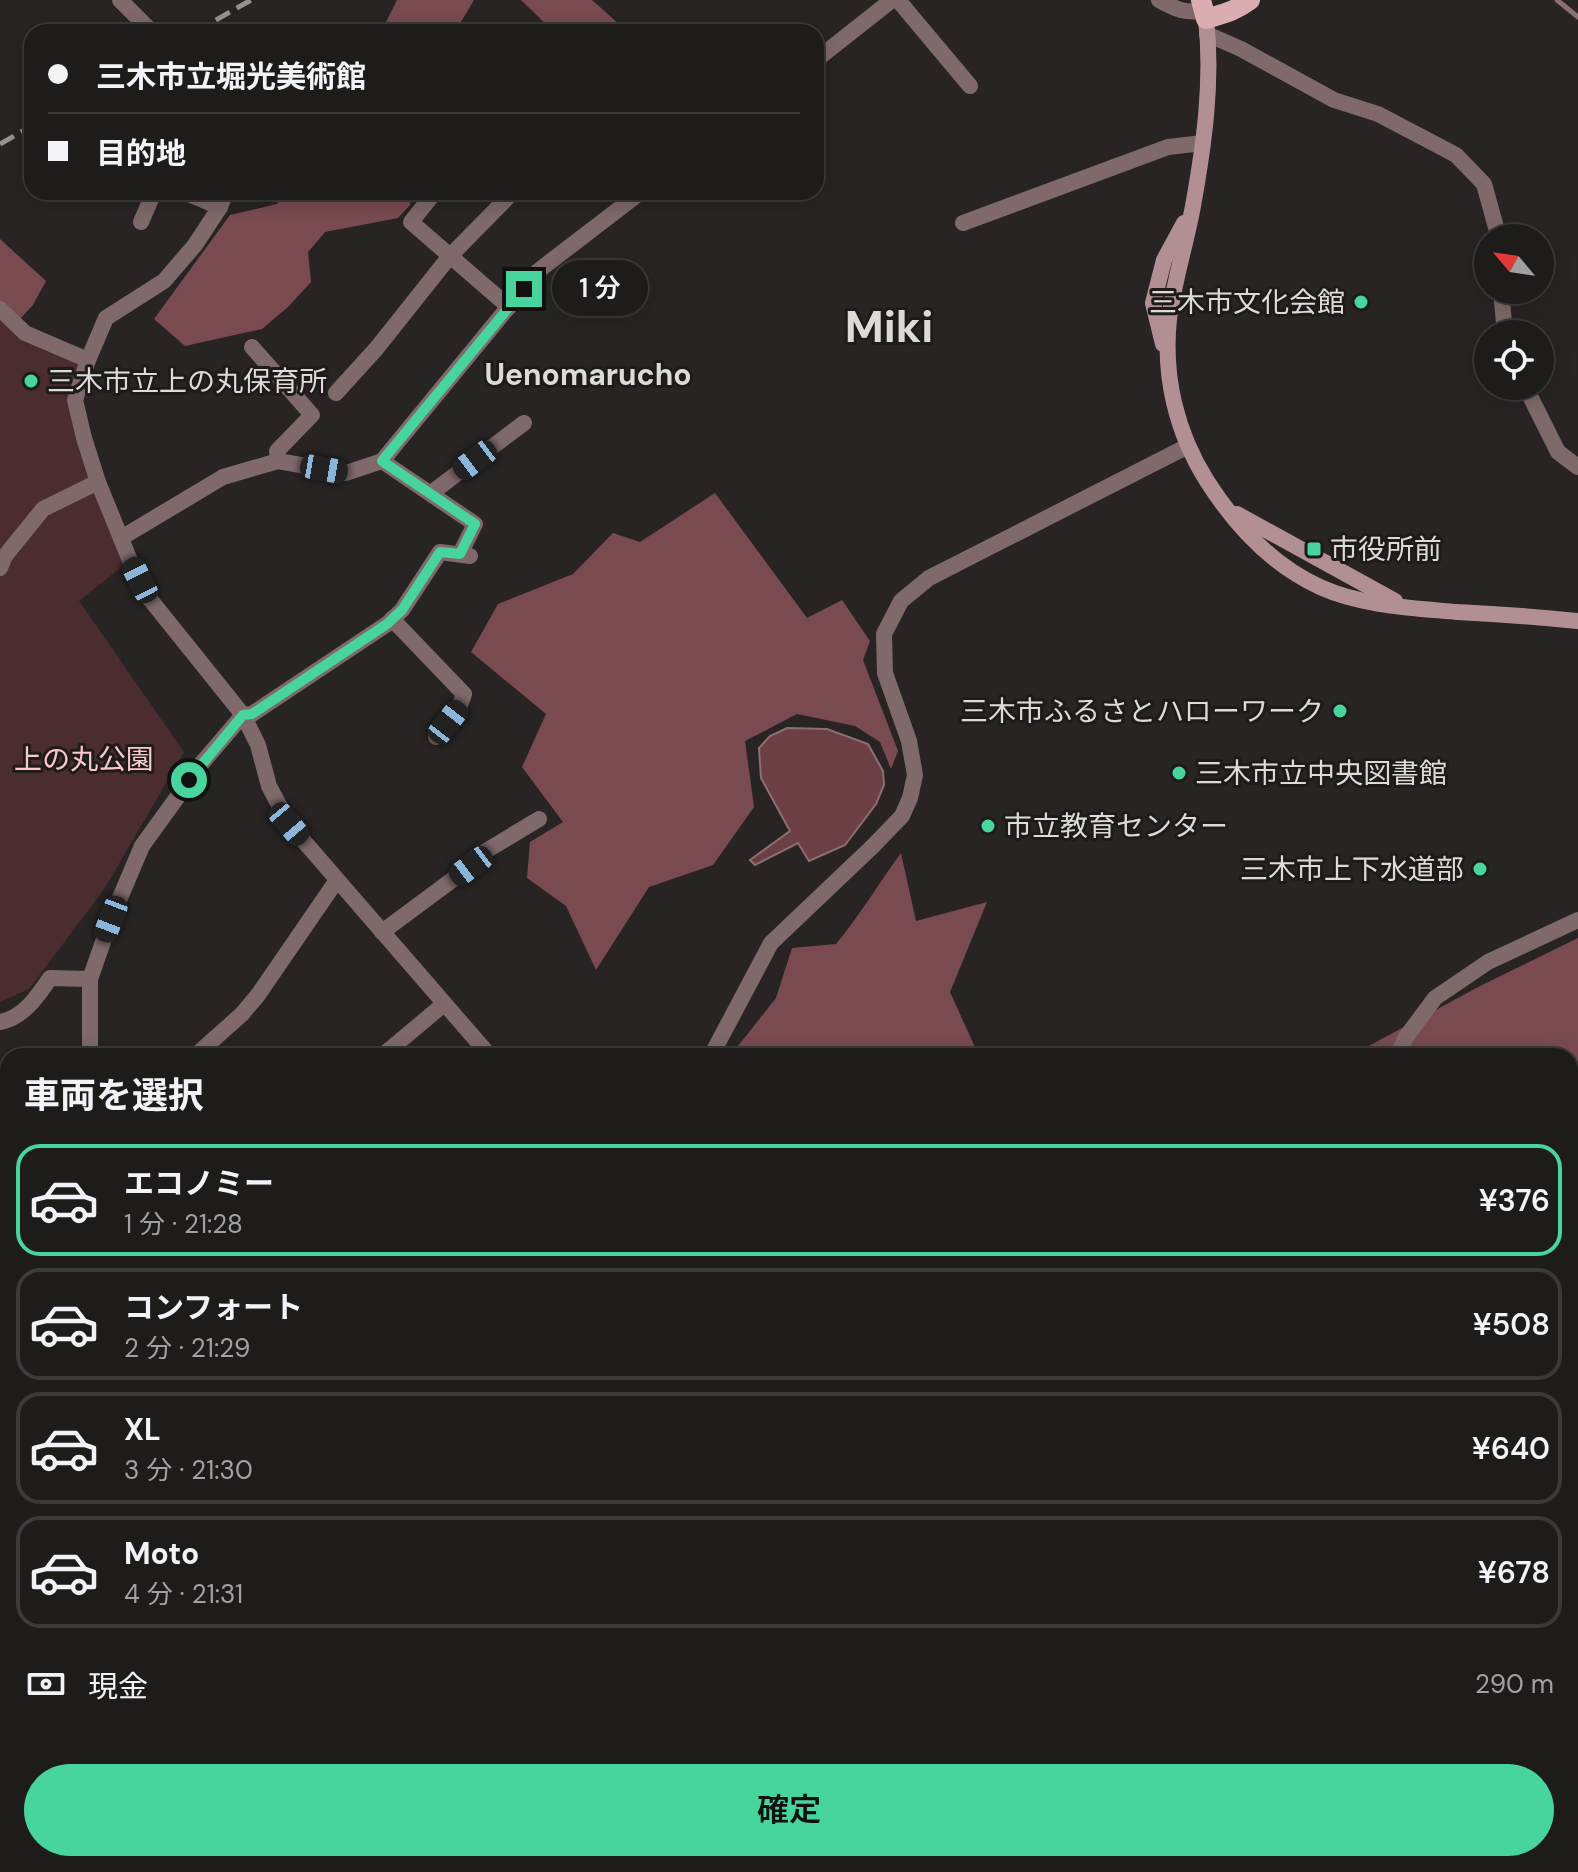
<!DOCTYPE html>
<html lang="ja">
<meta charset="utf-8">
<style>
body{margin:0;font-family:"DM Sans","Noto Sans JP",sans-serif;background:#262424;color:#f1f3f6;height:100vh;display:flex;flex-direction:column;font-size:30px;white-space:nowrap}
*{box-sizing:border-box;margin:0}
p{font-size:26px;color:#a1a1a3}
.icon{flex:none;width:44px;height:44px;fill:none;stroke:currentColor;stroke-width:2;stroke-linecap:round;stroke-linejoin:round}
.map{position:relative;flex:1;overflow:hidden}
.panel{position:absolute;left:0px;top:1048px;width:1578px;height:824px;display:flex;flex-direction:column;background:#1e1b1b;border-radius:24px 24px 0 0;box-shadow:0 4px 20px #0003,0 0 0 2px #3c393a}
.panel>*{flex:none}
.hud{position:absolute;left:24px;top:24px;width:800px;height:176px;border-radius:24px;box-shadow:0 4px 20px #0003,0 0 0 2px #3c393a;display:grid;align-content:center;height:176px;padding:0 24px;background:#1e1b1b}
.needle{width:52px;rotate:299deg}
.buttons{position:absolute;left:1474px;top:224px;display:grid;gap:16px}
.buttons a{display:grid;place-items:center;width:80px;height:80px;border-radius:50%;background:#1e1b1b;box-shadow:0 4px 20px #0003,0 0 0 2px #3c393a;font-size:40px}
.end{position:absolute;width:36px;height:36px;margin:-18px;border:10px solid #47d49d;background:#111;box-shadow:0 0 0 4px #111}
.from{border-radius:50%}
.bubble{position:absolute;height:56px;border-radius:28px;background:#1e1b1b;box-shadow:0 4px 20px #0003,0 0 0 2px #3c393a;font-size:26px;font-weight:600;line-height:56px;text-align:center}
.car{position:absolute;width:24px;height:48px;margin:-24px -12px;border-radius:10px;box-shadow:0 0 6px 2px #0007;background:linear-gradient(#222 24%,#8ab4d8 0 40%,#222 0 76%,#8ab4d8 0 86%,#222 0)}
.hud b{display:flex;align-items:center;gap:28px;height:76px;font-size:30px}
.hud b+b{border-top:2px solid #3c393a}
.hud i{width:20px;height:20px;background:#f1f3f6}
ul{padding:0;list-style:none}
li{display:flex;align-items:center;gap:24px;height:112px;margin:0 16px 12px;padding:0 8px;border:4px solid #3c393a;border-radius:24px}
li div{flex:1}
li b{display:block;font-size:30px}
li em{font-style:normal;font-weight:600}
li.current{border-color:#47d49d}
li>.icon{width:72px;height:72px;stroke-width:1.5}
h2{padding:0 24px;font-size:36px;line-height:96px}
.pay{display:flex;align-items:center;gap:20px;height:88px;padding:0 24px;font-size:30px}
.pay p{margin-inline-start:auto}
.primary-button{display:flex;gap:16px;margin-top:auto;padding:16px 24px}
.primary-button a{flex:1;height:92px;border-radius:48px;background:#47d49d;color:#111;font-size:32px;font-weight:600;line-height:92px;text-align:center}
.map>svg:first-child{display:block}
.green{fill:#4b2c2f}
.forest{fill:#794b50}
.water{fill:#6b3f44;stroke:#8d6e71;stroke-width:2}
.lines{fill:none;stroke-linecap:round;stroke-linejoin:round}
.stream{stroke:#8d6e71;stroke-width:5}
.street{stroke:#7f696a;stroke-width:16}
.secondary{stroke:#b28f92;stroke-width:16}
.primary{stroke:#daadb0;stroke-width:20}
.rail{stroke:#959292;stroke-width:5;stroke-dasharray:16 8;stroke-linecap:butt}
.route{stroke:#47d49d;stroke-width:10}
.poi-dot{fill:#47d49d;stroke:#1f1b1b;stroke-width:3}
.labels{text-anchor:middle;stroke-width:6;stroke-linejoin:round;paint-order:stroke}
.poi-label{font-size:28px;fill:#dddada;stroke:#1f1b1b;text-anchor:start}
.park-label{font-size:28px;fill:#f9c8cc;stroke:#1f1b1b}
.neighbourhood-label{font-size:30px;font-weight:bold;fill:#dddada;stroke:#1f1b1b}
.town-label{font-size:44px;font-weight:bold;fill:#dddada;stroke:#1f1b1b}
</style>
<div class="map">
<svg width="1578" height="1872" viewBox="0 0 1578 1872">
<rect width="100%" height="100%" fill="#282424"/>
<polygon class="green" points="0,317 88,360 75,400 130,560 79,601 184,752 105,888 29,989 0,1002"/>
<g class="forest">
<polygon points="397,0 474,0 455,32 381,32"/>
<polygon points="521,0 592,0 628,32 554,32"/>
<polygon points="285,192 411,192 410,205 398,218 325,232 308,252 311,282 288,307 262,329 185,346 154,319 230,215 277,204"/>
<polygon points="0,239 46,281 33,305 20,319 0,304"/>
<polygon points="715,493 807,618 842,600 870,641 863,660 898,751 891,769 880,742 855,726 797,714 745,741 754,807 713,865 649,887 596,970 566,906 527,878 530,842 563,822 522,767 546,714 471,652 498,604 573,574 613,533 640,542"/>
<path d="M901,853l15,68 71,-19 -37,90 29,64h-249l46,-58 16,-50 44,-4c24,-29 43,-61 65,-91z"/>
<polygon points="1578,938 1578,1872 1511,1872 1498,1864 1570,1864 1570,1056 1350,1056 1482,985"/>
</g>
<polygon class="water" points="787,728 827,729 868,744 883,771 884,785 876,804 845,845 809,861 798,843 755,865 750,860 790,831 761,778 759,748 770,736"/>
<g class="lines">
<polyline class="stream" points="1557,0 1578,17"/>
<g class="street">
<polyline points="120,0 152,32"/>
<polyline points="898,0 970,86"/>
<path d="M1159,0c18,10 25,13 45,11"/>
<polyline points="1207,34 1241,49 1334,100 1378,114 1456,155 1484,184 1499,238"/>
<polyline points="816,60 892,0"/>
<polyline points="184,192 220,207"/>
<polyline points="226,192 220,207 195,245 164,281 106,318 88,360 75,400 84,438 98,482 131,563 149,598 243,715 258,745 269,786 289,824 490,1056"/>
<polyline points="435,192 411,222 509,307"/>
<polyline points="141,222 154,192"/>
<polyline points="963,223 1168,147 1203,143"/>
<polyline points="1501,290 1505,334"/>
<polyline points="0,309 25,333 88,360"/>
<polyline points="252,347 312,415 277,451 278,461"/>
<polyline points="1525,386 1558,452 1578,467"/>
<polyline points="336,393 376,349 450,256 513,192"/>
<polyline points="382,461 475,524 460,554"/>
<polyline points="432,495 434,491 524,423"/>
<polyline points="121,538 223,477 278,461 346,473 382,461 538,271 641,192"/>
<polyline points="0,568 5,556 43,509 98,482"/>
<polyline points="392,619 464,694 459,708 436,737"/>
<polyline points="382,932 471,866 476,857 539,819"/>
<path d="M0,1022c23,-4 38,-26 50,-44l40,1"/>
<polyline points="90,1056 90,979 111,919 142,846 202,763 243,715 252,714 387,624 402,610 440,552 470,556"/>
<polyline points="195,1056 242,1014 258,995 337,880"/>
<polyline points="382,1056 444,1004"/>
<polyline points="711,1056 771,943 872,847 902,816 910,798 915,775 909,741 885,673 884,634 901,601 929,578 1188,446"/>
<polyline points="1397,1056 1406,1037 1435,998 1488,962 1578,920"/>
<polyline points="1570,1127 1578,1128"/>
<polyline points="0,1201 8,1196"/>
<polyline points="0,1374 8,1370"/>
<polyline points="0,1394 8,1407"/>
<polyline points="0,1685 8,1677"/>
<polyline points="0,1712 8,1719"/>
<polyline points="0,1752 8,1745"/>
<polyline points="0,1822 8,1822"/>
<polyline points="287,1864 289,1872"/>
<polyline points="582,1864 588,1872"/>
<polyline points="757,1864 765,1872"/>
<polyline points="122,1872 124,1864"/>
<polyline points="329,1872 339,1864"/>
<polyline points="843,1872 852,1864"/>
</g>
<g class="secondary">
<path d="M1206,19c7,62 -2,126 -13,187 -7,38 -19,75 -24,113 -6,57 7,113 38,162 28,44 65,84 113,106 42,19 92,21 137,25 40,2 81,5 121,9"/>
<polyline points="1163,344 1153,303 1164,260 1184,223"/>
<polyline points="1237,514 1395,601"/>
</g>
<path class="primary" d="M1201,0l5,19c16,-5 30,-8 44,-19"/>
<g class="rail">
<polyline points="195,32 251,0"/>
<polyline points="0,144 32,126"/>
</g>
</g>
<g class="lines">
<polyline class="route" points="189,780 243,715 252,714 387,624 402,610 440,552 460,554 475,524 382,461 524,289"/>
</g>
<g class="poi-dot">
<circle cx="1361" cy="302" r="8"/>
<circle cx="31" cy="381" r="8"/>
<rect x="1306" y="541" width="16" height="16" rx="4"/>
<circle cx="1340" cy="711" r="8"/>
<circle cx="1179" cy="773" r="8"/>
<circle cx="988" cy="826" r="8"/>
<circle cx="1480" cy="869" r="8"/>
</g>
<g class="labels">
<g class="poi-label">
<text x="1345" y="312" text-anchor="end">三木市文化会館</text>
<text x="47" y="391">三木市立上の丸保育所</text>
<text x="1330" y="559">市役所前</text>
<text x="1324" y="721" text-anchor="end">三木市ふるさとハローワーク</text>
<text x="1195" y="783">三木市立中央図書館</text>
<text x="1004" y="836">市立教育センター</text>
<text x="1464" y="879" text-anchor="end">三木市上下水道部</text>
</g>
<g class="park-label">
<text x="84" y="769">上の丸公園</text>
</g>
<g class="neighbourhood-label">
<text x="588" y="385">Uenomarucho</text>
</g>
<g class="town-label">
<text x="889" y="342">Miki</text>
</g>
</g>
</svg>
<div class="buttons">
<a><svg class="needle" viewBox="-14 -14 28 28"><path d="M0-13l5 13h-10z" fill="#e53935"/><path d="M0 13l5-13h-10z" fill="#a1a1a3"/></svg></a>
<a><svg class="icon" aria-label="locate" viewBox="0 0 24 24"><circle cx="12" cy="12" r="6"/><path d="M12 2v4M12 18v4M2 12h4M18 12h4"/></svg></a>
</div>
<i class="end from" style="left:189px;top:780px"></i>
<i class="end" style="left:524px;top:289px"></i>
<div class="bubble" style="left:552px;top:260px;width:96px">1 分</div>
<i class="car" style="left:475px;top:460px;rotate:233deg"></i>
<i class="car" style="left:324px;top:469px;rotate:100deg"></i>
<i class="car" style="left:140px;top:580px;rotate:333deg"></i>
<i class="car" style="left:448px;top:722px;rotate:38deg"></i>
<i class="car" style="left:289px;top:824px;rotate:140deg"></i>
<i class="car" style="left:471px;top:866px;rotate:233deg"></i>
<i class="car" style="left:111px;top:919px;rotate:201deg"></i>
<div class="hud">
<b><i class="from"></i>三木市立堀光美術館</b>
<b><i></i>目的地</b>
</div>
<section class="panel">
<h2>車両を選択</h2>
<ul>
<li class="current"><svg class="icon" aria-label="car" viewBox="0 0 24 24"><path d="M5 17H2v-5l4-1 3-4h7l3 4 3 1v5h-3M9 17h6M6 11h13"/><circle cx="7" cy="17" r="2"/><circle cx="17" cy="17" r="2"/></svg><div><b>エコノミー</b><p>1 分 · 21:28</p></div><em>¥376</em></li>
<li><svg class="icon" aria-label="car" viewBox="0 0 24 24"><path d="M5 17H2v-5l4-1 3-4h7l3 4 3 1v5h-3M9 17h6M6 11h13"/><circle cx="7" cy="17" r="2"/><circle cx="17" cy="17" r="2"/></svg><div><b>コンフォート</b><p>2 分 · 21:29</p></div><em>¥508</em></li>
<li><svg class="icon" aria-label="car" viewBox="0 0 24 24"><path d="M5 17H2v-5l4-1 3-4h7l3 4 3 1v5h-3M9 17h6M6 11h13"/><circle cx="7" cy="17" r="2"/><circle cx="17" cy="17" r="2"/></svg><div><b>XL</b><p>3 分 · 21:30</p></div><em>¥640</em></li>
<li><svg class="icon" aria-label="car" viewBox="0 0 24 24"><path d="M5 17H2v-5l4-1 3-4h7l3 4 3 1v5h-3M9 17h6M6 11h13"/><circle cx="7" cy="17" r="2"/><circle cx="17" cy="17" r="2"/></svg><div><b>Moto</b><p>4 分 · 21:31</p></div><em>¥678</em></li>
</ul>
<div class="pay"><svg class="icon" aria-label="cash" viewBox="0 0 24 24"><path d="M3 7h18v10H3z"/><circle cx="12" cy="12" r="2"/></svg>現金<p>290 m</p></div>
<div class="primary-button"><a>確定</a></div>
</section>
</div>
